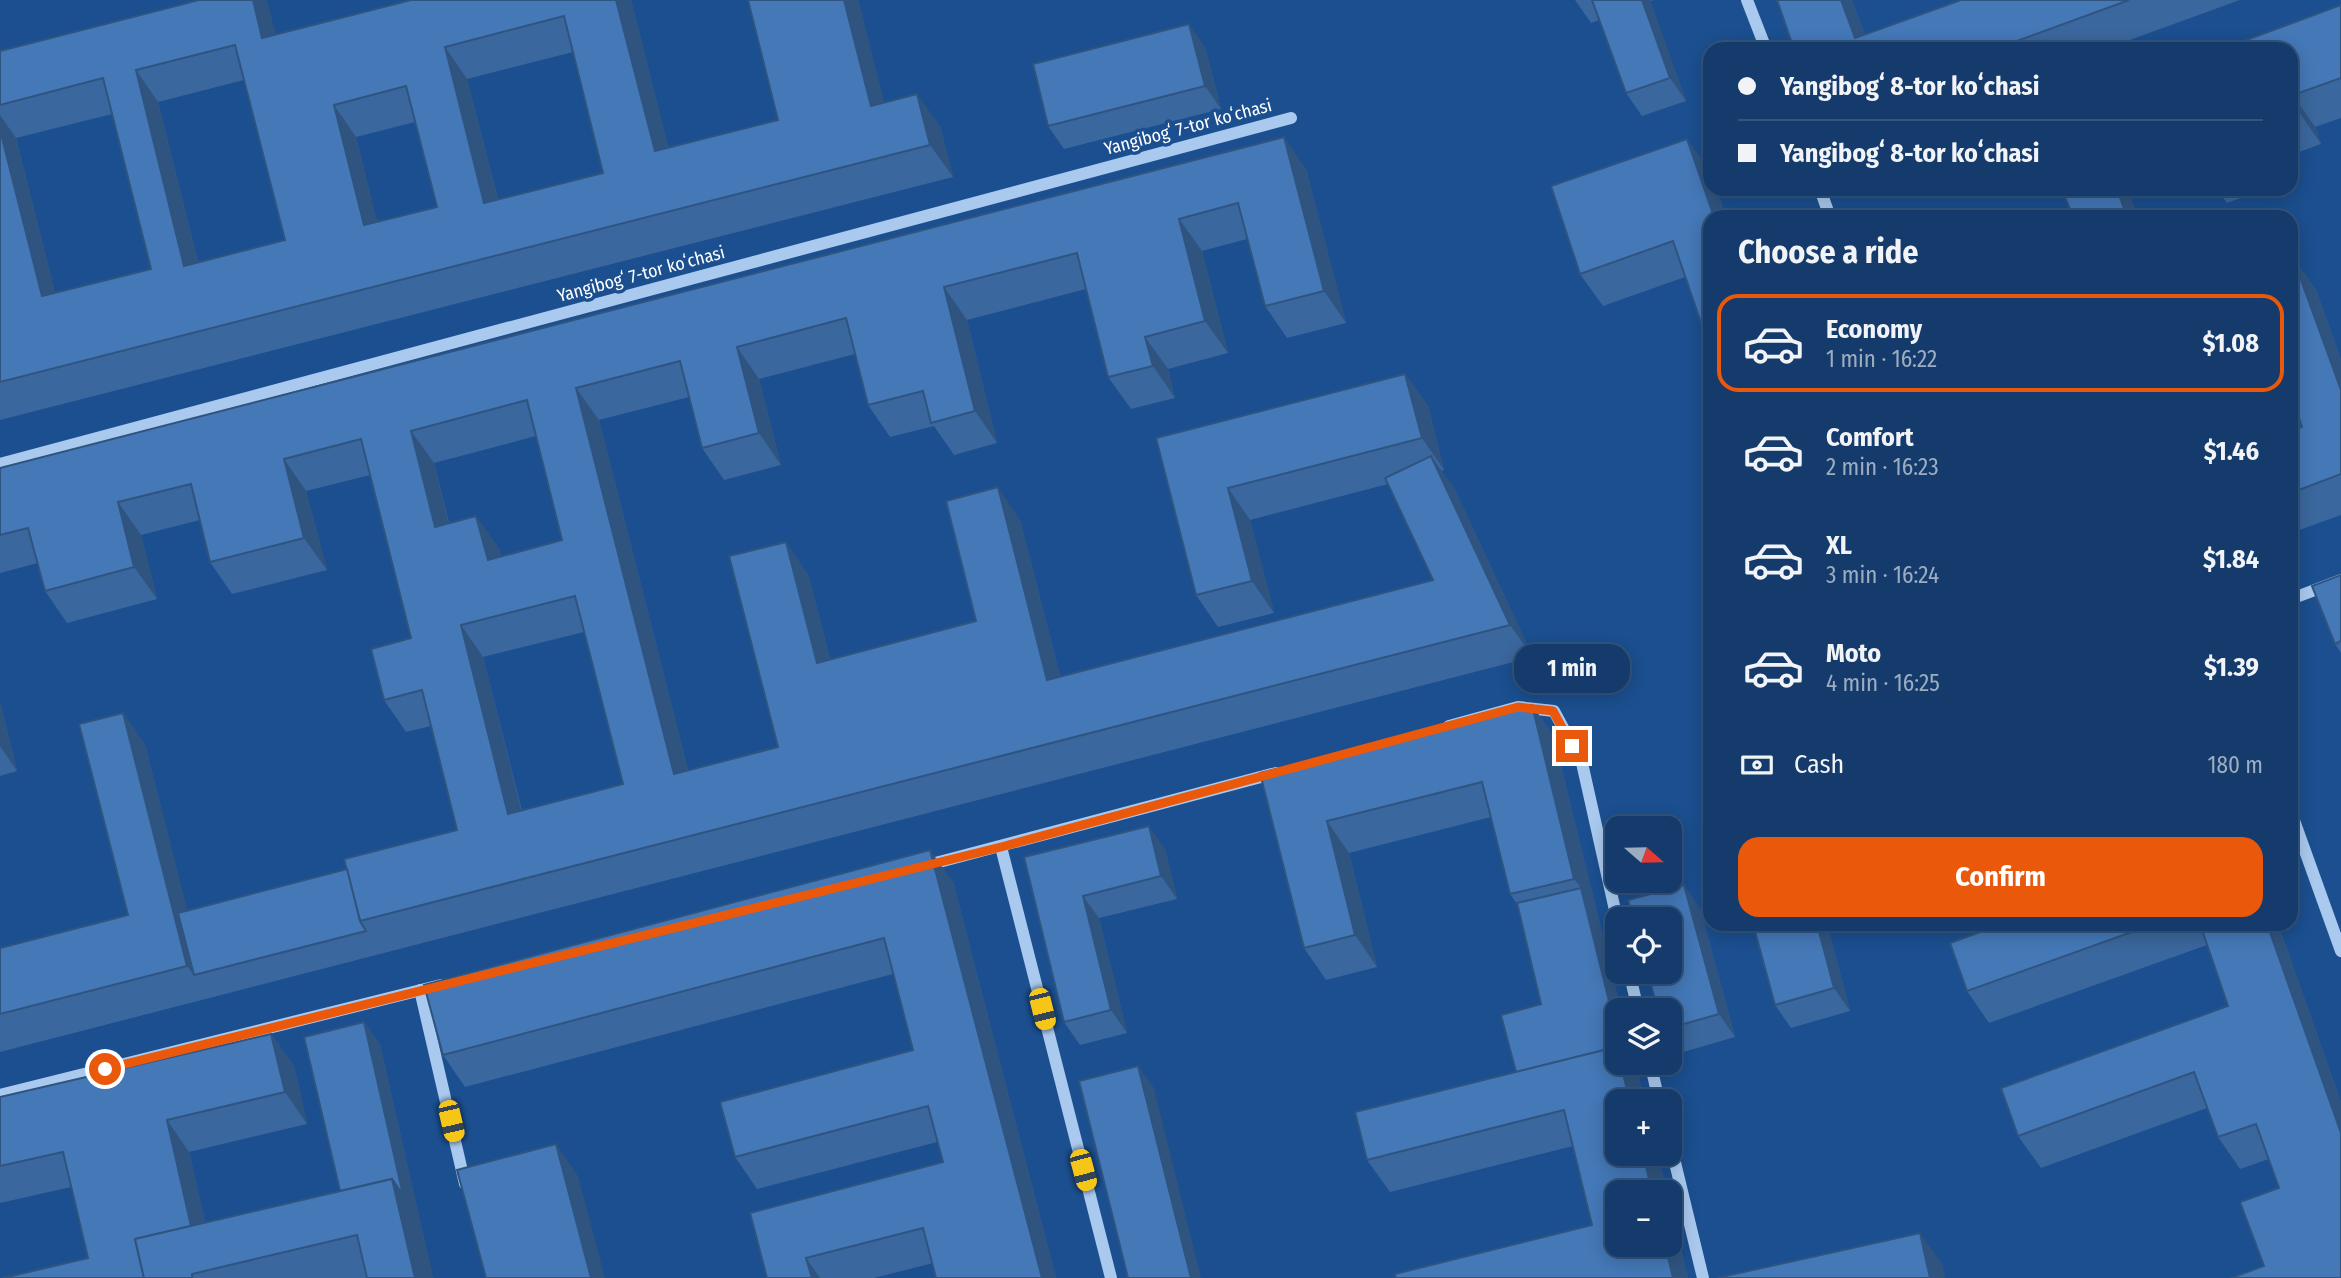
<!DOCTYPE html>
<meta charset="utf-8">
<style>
body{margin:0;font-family:"Fira Sans Condensed",sans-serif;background:#214673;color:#f1f3f6;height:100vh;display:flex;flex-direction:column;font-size:26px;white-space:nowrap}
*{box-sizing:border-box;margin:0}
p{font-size:23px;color:#9dadc1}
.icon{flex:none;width:38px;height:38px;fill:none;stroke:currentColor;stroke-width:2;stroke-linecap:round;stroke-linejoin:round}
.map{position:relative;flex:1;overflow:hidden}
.sheet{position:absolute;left:1703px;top:210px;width:595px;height:721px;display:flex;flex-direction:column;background:#143b6b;border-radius:21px;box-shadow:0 4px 18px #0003,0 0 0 2px #33557e}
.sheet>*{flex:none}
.top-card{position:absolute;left:1703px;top:42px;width:595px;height:154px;border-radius:21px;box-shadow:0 4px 18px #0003,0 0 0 2px #33557e;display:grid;align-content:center;height:154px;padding:0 35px;background:#143b6b}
.needle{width:46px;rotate:110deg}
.tools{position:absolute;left:1605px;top:816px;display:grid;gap:14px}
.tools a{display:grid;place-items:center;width:77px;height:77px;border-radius:14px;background:#143b6b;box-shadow:0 4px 18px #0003,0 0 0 2px #33557e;font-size:35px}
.end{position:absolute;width:32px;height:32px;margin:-16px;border:9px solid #ea580c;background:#fff;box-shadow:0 0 0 4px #fff}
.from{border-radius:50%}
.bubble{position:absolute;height:49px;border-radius:21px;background:#143b6b;box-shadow:0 4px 18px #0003,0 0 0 2px #33557e;font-size:23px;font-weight:700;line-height:49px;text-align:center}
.car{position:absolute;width:21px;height:42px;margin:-21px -10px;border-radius:9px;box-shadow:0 0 5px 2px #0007;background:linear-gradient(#f5c518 24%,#345 0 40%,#f5c518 0 76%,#345 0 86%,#f5c518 0)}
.top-card b{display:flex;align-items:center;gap:24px;height:66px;font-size:26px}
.top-card b+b{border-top:2px solid #33557e}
.top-card i{width:18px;height:18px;background:#f1f3f6}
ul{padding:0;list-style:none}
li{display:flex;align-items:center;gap:21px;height:98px;margin:0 14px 10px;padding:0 21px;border:4px solid transparent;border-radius:21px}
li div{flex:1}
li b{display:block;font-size:26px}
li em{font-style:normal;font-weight:700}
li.active{border-color:#ea580c}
li>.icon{width:63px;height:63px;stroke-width:1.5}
h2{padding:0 35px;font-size:32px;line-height:84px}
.pay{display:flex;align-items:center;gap:18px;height:77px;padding:0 35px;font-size:26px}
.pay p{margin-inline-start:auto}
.primary-button{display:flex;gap:14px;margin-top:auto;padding:14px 35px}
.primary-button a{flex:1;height:80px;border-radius:21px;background:#ea580c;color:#fff;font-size:28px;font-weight:700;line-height:80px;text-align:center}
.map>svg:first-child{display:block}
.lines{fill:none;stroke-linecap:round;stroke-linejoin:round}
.minor{stroke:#a9c9ee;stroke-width:12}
.wall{fill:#3a679d;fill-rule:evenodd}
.shaded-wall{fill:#305480}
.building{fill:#4478b7;stroke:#305480;stroke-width:2;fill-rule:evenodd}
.route{stroke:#ea580c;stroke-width:9}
.labels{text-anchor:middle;stroke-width:7;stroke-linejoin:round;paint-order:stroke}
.street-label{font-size:18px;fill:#fff;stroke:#1b4f8f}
</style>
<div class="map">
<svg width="2341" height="1278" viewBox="0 0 2341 1278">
<rect width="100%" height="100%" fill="#1b4f8f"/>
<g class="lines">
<g class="minor">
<polyline points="1747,0 1766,49"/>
<polyline points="1820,189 1830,217"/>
<polyline points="1822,194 1837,189"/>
<polyline points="0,464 1291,118"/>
<polyline points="2291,599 2341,580"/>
<polyline points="1449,726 1518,707 1554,711 1582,763 1617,919"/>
<polyline points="2291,812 2341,951"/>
<polyline points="1001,847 1111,1278"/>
<polyline points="924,866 1276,773"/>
<polyline points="1629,971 1638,1010"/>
<polyline points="420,990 465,1184"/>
<polyline points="1650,1062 1659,1101"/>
<polyline points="0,1095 441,985"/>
<polyline points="1670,1142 1703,1278"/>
</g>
</g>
<g class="wall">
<path d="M631,0l37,147 110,-27 80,-120 26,103 56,23 13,51 -953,243v-369l276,-17zM573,52l30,121 -105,26 -31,-120zM244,80l41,160 -87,22 -40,-160zM112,114l39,155 -96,24 -39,-155zM415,122l22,85 -60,15 -21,-85z"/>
<polygon points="1575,0 1654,0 1650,1 1686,101 1642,116 1626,93 1599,20 1591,23"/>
<polygon points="1777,0 1852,0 1865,35 1961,0 2240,0 2105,49 1794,49"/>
<polygon points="2341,5 2341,118 2315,127 2321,144 2291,155 2291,49"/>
<polygon points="1205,47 1221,109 1064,149 1048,126"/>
<path d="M1306,169l40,154 -59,15 -22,-32 -18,-67 -45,12 26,102 -60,16 7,29 -44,11 -23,-32 -22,-88 -119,31 30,123 -43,12 -20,-29 -44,11 -22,-32 -13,-51 -96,25 22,86 -57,15 -22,-32 -13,-51 -90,23 89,350 90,-23 30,-173 22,85 146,-38 44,-101 40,156 373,-96 -45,-96 -138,36 24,93 -56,14 -22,-32 -40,-157 249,-64 23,32 16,64 -3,1 13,17 79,169 -1533,395v-104l128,-33 -5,-202 22,32 42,165 160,-41 110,-39 -26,-104 -25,6 -22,-32 27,-62 -41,-163 -64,16 21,79 -95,24 -22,-32 -10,-42 -59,15 16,64 -90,24 -22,-32 -7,-28 -38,10v-105zM536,436l26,104 -61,16 -2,-8 -50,-25 -15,-60zM584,632l39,152 -101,27 -39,-154z"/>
<polygon points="1710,171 1726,217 1710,217 1685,277 1603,306 1580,274"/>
<polygon points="2217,189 2266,189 2227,203"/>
<polygon points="2293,258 2316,290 2341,360 2341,515 2291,533 2291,431 2302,427"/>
<polygon points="2341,575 2341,653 2335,644"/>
<polygon points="0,702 17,771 0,776"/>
<polygon points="1532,705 1554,737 1621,1010 1617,1062 1635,1062 1688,1278 1396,1278 1592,1225 1573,1146 1390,1192 1367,1160 1516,1072 1541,1004 1517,904 1510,894 1491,817 1349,853 1377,967 1326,980 1304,948 1260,773"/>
<polygon points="1165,849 1177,899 1099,918 1127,1033 1080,1045 1064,1022 1024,857"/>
<polygon points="953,882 1056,1278 937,1278 933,1263 874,1278 767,1278 943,1162 937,1142 757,1189 735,1157 913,1050 893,974 465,1087 443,1055"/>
<polygon points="1700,908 1735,1037 1680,1053 1670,1038 1670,1010"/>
<polygon points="1827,924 1850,1011 1791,1028 1775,1005"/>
<polygon points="1996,924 2278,924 2341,1102 2264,1266 2279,1188 2269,1159 2240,1169 2218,1137 2207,1108 2041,1168 2018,1136 2228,1006 2207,945 1989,1023 1967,991 1997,926"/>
<polygon points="364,1022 380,1045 433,1278 3,1278 88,1258 71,1187 0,1203 0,1097 271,1034 294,1066 307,1124 189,1152 205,1222 340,1191"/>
</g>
<g class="shaded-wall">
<polygon points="253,0 267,0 285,70 262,38"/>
<polygon points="616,0 631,0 677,183 655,151"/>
<polygon points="844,0 858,0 893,138 871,106"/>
<polygon points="1642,0 1650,0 1686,101 1670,78"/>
<polygon points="1841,0 1852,0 1870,49 1855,38"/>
<polygon points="1189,24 1205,47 1221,109 1205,86"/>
<polygon points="445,47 467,79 507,235 484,203"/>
<polygon points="136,70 158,102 207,298 184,266"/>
<polygon points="917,94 940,126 953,177 930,145"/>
<polygon points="2293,95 2315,127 2321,144 2299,112"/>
<polygon points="334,105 356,137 386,257 364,225"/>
<polygon points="0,115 16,138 64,328 42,296 0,130"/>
<polygon points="1284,137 1306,169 1346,323 1324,291"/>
<polygon points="1687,139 1710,171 1710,189 1716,189 1726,217 1714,217"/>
<polygon points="2117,189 2128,189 2138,217 2127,217"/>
<polygon points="1179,219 1202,251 1228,353 1205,321"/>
<polygon points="2293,258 2316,290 2341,360 2341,390"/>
<polygon points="944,287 967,320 997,443 975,411"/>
<polygon points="1145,337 1168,369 1175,398 1153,366"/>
<polygon points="737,347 759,379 781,465 759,433"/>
<polygon points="1405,374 1428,406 1444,470 1422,438"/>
<polygon points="576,388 599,420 697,806 674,774"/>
<polygon points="411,431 434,463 457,559 435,527"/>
<polygon points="1431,456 1454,488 1533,657 1510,625"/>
<polygon points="284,459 306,491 327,570 304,538"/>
<polygon points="998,487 1020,520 1069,712 1047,680"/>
<polygon points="1228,488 1250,520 1274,613 1252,581"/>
<polygon points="118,502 141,535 157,599 134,567"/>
<polygon points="476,516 499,548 510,592 488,560"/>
<polygon points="786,542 808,574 839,695 817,663"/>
<polygon points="461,625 483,657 530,846 508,814"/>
<polygon points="0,702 17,771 0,746"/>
<polygon points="1532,705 1554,737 1621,1010 1617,1010 1617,1033 1581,888 1574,879"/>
<polygon points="123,713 145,745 203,972 194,975 187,966"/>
<polygon points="1327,821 1349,853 1377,967 1355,935"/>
<polygon points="1149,826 1165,849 1177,899 1161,876"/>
<polygon points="930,850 953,882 1056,1278 1042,1278"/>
<polygon points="1684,885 1700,908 1735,1037 1719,1014"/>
<polygon points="1083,896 1099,918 1127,1033 1111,1010"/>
<polygon points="1817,924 1827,924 1850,1011 1834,988"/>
<polygon points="2267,924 2278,924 2341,1102 2341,1133"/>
<polygon points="364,1022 380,1045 433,1278 415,1278 392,1179"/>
<polygon points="271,1034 294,1066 307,1124 285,1092"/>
<polygon points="1620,1062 1627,1062 1639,1079 1644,1101 1630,1101"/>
<polygon points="1627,1062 1635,1062 1639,1079"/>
<polygon points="1138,1066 1154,1088 1201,1278 1191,1278"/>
<polygon points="167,1120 189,1152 215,1266 193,1234"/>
<polygon points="556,1144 578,1176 605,1278 591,1278"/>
<polygon points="1643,1153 1657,1153 1667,1192 1652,1192"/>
<polygon points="1670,1203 1688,1278 1673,1278 1665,1244 1670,1244"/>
<polygon points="1920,1233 1943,1265 1945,1278 1930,1278"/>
<polygon points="806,1258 820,1278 812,1278"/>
</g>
<g class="building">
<path d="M199,0h54l9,38 149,-38h205l39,151 123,-31 -30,-120h96l27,106 46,-12 13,51 -930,237v-252l42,166 109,-27 -48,-191 -103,27v-54zM564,16l39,157 -119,30 -39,-156zM235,45l50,195 -101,26 -48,-196zM406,86l31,121 -73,18 -30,-120z"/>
<polygon points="1592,0 1642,0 1670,78 1626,93"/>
<polygon points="1777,0 1841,0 1855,38 1961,0 2129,0 1995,49 1794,49"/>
<polygon points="2341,5 2341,78 2293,95 2299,112 2291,115 2291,49 2222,49"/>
<polygon points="1189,24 1205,86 1048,126 1033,64"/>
<path d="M1284,137l40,154 -59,15 -27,-103 -59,16 26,102 -60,16 8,29 -45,11 -31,-124 -133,34 31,124 -44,12 -8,-32 -55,14 -22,-87 -109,29 22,86 -57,15 -22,-87 -104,27 98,386 104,-27 -49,-191 57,-14 31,121 159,-42 -30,-120 52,-14 49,193 386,-100 -48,-102 46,-22 79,169 -1150,296 -16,-62 113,-29 -35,-140 -38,10 -13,-51 40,-11 -50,-199 -77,20 20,79 -94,24 -19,-78 -73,18 16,65 -89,24 -17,-63 -28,7v-67zM527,400l35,140 -74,20 -12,-44 -41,11 -24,-96zM575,596l48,188 -115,30 -47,-189z"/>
<polygon points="1687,139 1714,217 1710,217 1710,349 1673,241 1580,274 1551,186"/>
<polygon points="2062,189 2117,189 2127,217 2073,217"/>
<polygon points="2293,258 2341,390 2341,474 2291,493 2291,431 2302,427 2291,395 2291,259"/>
<polygon points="1405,374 1422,438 1228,488 1252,581 1196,595 1156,438"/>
<polygon points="2341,575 2341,641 2335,644 2312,586"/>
<polygon points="1532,705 1574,879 1510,894 1482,782 1327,821 1355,935 1304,948 1260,773"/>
<polygon points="123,713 187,966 0,1014 0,948 128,915 79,724"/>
<polygon points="1149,826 1161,876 1083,896 1111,1010 1064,1022 1024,857"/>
<polygon points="930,850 1042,1278 936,1278 923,1228 806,1258 812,1278 767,1278 750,1213 943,1162 928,1106 735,1157 720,1102 913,1050 884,938 443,1055 424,985"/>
<polygon points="347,869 360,921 366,931 194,975 178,913"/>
<polygon points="1684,885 1719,1014 1670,1028 1670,1010 1658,1010 1647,971 1670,971 1670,919 1633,919 1628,900"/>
<polygon points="1581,888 1617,1033 1617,1048 1616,1047 1516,1072 1501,1015 1541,1004 1517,903"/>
<polygon points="1753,924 1817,924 1834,988 1775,1005"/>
<polygon points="2002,924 2154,924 1967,991 1950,943"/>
<polygon points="2200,924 2267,924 2341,1133 2341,1278 2231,1278 2264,1266 2240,1202 2279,1188 2256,1124 2218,1137 2194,1072 2018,1136 2001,1088 2228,1006"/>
<polygon points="364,1022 403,1195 392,1179 340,1191 304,1037"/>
<polygon points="271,1034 285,1092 167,1120 191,1226 135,1239 144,1278 3,1278 88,1258 63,1152 0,1166 0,1097"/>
<polygon points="1616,1047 1617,1062 1620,1062 1630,1101 1617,1101 1617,1153 1643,1153 1652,1192 1617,1192 1617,1244 1665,1244 1673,1278 1396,1278 1395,1274 1592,1225 1564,1110 1367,1160 1355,1112"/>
<polygon points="1138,1066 1191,1278 1128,1278 1079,1081"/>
<polygon points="556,1144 591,1278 486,1278 457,1170"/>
<polygon points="392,1179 415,1278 367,1278 357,1235 192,1274 192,1278 144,1278 135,1239"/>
<polygon points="1920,1233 1930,1278 1717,1278"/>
</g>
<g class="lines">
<polyline class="route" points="105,1069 1001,847 1518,707 1553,711 1572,746"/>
</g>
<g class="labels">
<g class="street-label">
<text transform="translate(1188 127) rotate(-15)" y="6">Yangibogʻ 7-tor koʻchasi</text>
<text transform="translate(641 274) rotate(-15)" y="6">Yangibogʻ 7-tor koʻchasi</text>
</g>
</g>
</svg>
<div class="tools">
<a><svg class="needle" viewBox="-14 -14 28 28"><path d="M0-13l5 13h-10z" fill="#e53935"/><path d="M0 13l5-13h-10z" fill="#9dadc1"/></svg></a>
<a><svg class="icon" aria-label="locate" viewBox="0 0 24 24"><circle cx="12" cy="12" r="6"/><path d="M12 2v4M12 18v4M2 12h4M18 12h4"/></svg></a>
<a><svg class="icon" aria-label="layers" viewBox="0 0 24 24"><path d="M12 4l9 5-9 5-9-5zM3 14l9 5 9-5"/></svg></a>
<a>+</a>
<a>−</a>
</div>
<i class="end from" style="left:105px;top:1069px"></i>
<i class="end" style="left:1572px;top:746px"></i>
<div class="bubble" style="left:1514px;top:644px;width:116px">1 min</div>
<i class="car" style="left:1042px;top:1009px;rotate:166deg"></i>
<i class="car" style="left:451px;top:1121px;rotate:167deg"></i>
<i class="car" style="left:1083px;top:1170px;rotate:165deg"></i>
<div class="top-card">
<b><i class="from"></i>Yangibogʻ 8-tor koʻchasi</b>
<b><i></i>Yangibogʻ 8-tor koʻchasi</b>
</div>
<section class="sheet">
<h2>Choose a ride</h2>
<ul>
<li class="active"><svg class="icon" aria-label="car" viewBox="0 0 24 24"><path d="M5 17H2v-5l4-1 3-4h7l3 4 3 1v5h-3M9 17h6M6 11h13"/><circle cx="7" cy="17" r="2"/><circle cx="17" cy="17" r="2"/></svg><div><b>Economy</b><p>1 min · 16:22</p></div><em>$1.08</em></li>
<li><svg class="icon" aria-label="car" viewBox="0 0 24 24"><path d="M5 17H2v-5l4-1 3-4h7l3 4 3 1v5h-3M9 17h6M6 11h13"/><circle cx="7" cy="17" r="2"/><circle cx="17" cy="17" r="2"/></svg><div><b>Comfort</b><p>2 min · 16:23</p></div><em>$1.46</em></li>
<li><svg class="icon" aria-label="car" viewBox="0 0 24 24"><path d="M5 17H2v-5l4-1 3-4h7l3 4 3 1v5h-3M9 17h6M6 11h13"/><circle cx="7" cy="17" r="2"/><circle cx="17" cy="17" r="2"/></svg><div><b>XL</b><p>3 min · 16:24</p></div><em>$1.84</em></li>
<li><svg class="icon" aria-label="car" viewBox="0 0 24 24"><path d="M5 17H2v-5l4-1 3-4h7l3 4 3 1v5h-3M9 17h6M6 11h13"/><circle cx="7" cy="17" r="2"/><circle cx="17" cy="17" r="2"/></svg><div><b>Moto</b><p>4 min · 16:25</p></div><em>$1.39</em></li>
</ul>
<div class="pay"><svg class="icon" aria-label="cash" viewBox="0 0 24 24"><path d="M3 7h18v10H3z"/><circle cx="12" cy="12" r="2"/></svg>Cash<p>180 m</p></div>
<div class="primary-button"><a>Confirm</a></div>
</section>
</div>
